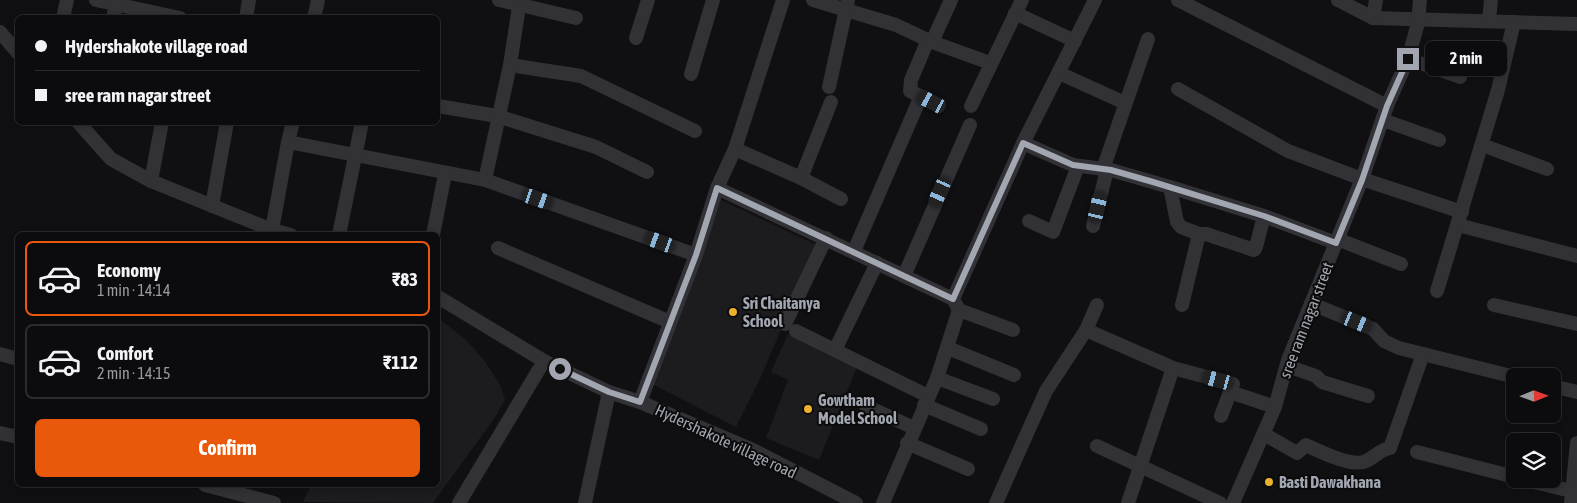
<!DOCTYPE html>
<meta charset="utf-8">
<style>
body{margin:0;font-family:"Asap Condensed",sans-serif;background:#151416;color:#f1f3f6;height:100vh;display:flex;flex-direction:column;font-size:19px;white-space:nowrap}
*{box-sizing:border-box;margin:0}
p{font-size:16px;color:#9a9b9d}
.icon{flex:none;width:28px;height:28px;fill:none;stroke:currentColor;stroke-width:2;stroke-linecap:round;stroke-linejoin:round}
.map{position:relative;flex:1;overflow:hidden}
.sheet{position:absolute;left:15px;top:232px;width:425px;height:255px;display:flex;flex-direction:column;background:#0c0b0d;border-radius:8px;box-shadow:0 2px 8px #0003,0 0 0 1px #2c2b2e}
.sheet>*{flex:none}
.hud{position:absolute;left:15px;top:15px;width:425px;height:110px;border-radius:8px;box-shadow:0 2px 8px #0003,0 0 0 1px #2c2b2e;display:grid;align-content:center;height:110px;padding:0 20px;background:#0c0b0d}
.needle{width:32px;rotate:89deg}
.tools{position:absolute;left:1506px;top:368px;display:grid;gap:10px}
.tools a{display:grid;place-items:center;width:55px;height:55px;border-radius:8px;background:#0c0b0d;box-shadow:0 2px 8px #0003,0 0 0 1px #2c2b2e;font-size:25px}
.end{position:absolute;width:22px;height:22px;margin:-11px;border:6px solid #a1a6b1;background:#111;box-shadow:0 0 0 2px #111}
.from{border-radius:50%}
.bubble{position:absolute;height:35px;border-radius:8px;background:#0c0b0d;box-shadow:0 2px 8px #0003,0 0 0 1px #2c2b2e;font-size:16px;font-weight:700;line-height:35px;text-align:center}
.car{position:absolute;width:15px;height:30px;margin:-15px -8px;border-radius:6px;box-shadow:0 0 4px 1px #0007;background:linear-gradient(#222 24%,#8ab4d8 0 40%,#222 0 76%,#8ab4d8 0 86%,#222 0)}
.hud b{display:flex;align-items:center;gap:18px;height:48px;font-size:19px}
.hud b+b{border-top:1px solid #2c2b2e}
.hud i{width:12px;height:12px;background:#f1f3f6}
ul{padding:9px 0 0;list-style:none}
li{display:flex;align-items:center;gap:15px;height:75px;margin:0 10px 8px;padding:0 10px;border:2px solid #2c2b2e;border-radius:8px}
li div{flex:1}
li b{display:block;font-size:19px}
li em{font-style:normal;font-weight:700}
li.current{border-color:#ea580c}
li>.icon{width:45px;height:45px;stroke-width:1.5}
.action{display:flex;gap:10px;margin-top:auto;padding:10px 20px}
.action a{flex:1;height:58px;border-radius:8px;background:#ea580c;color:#fff;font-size:20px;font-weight:700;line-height:58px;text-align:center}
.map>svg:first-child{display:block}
.built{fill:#1c1c1e}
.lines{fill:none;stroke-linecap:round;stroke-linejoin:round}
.minor{stroke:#313136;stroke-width:14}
.route{stroke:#a1a6b1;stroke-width:6}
.poi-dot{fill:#ebb02d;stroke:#0b0b0c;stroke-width:2}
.labels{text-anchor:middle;stroke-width:4;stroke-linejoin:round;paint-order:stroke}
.poi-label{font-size:16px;font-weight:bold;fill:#a1a6b1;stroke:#0b0b0c;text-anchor:start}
.street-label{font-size:16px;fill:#a1a6b1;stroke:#0b0b0c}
</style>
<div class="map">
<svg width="1577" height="503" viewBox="0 0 1577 503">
<rect width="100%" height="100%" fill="#100f11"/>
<g class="built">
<polygon points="719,199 817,245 760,379 736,427 652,384"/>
<polygon points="438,318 465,339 484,360 500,385 505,399 496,416 433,503 303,502 311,485 438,485"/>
<polygon points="788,334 857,367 819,460 766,438 788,380 771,372"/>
</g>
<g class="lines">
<g class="minor">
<polyline points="96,0 180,18"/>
<polyline points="499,0 576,18"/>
<polyline points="813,0 896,25 932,42 990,63"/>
<polyline points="1178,0 1387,106"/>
<polyline points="1338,0 1373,18 1577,24"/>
<polyline points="1015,13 1075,41"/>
<polyline points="63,18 67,0"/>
<polyline points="113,18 116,4"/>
<polyline points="246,18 249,0"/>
<polyline points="314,18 318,0"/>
<polyline points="1373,18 1376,0"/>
<polyline points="1489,21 1491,0"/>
<polyline points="0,32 18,53"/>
<polyline points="636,38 648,0"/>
<polyline points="928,40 911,80 910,91 932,102"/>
<polyline points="932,42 951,0"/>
<polyline points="1408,59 1460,77"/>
<polyline points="510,65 581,76 695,131"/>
<polyline points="1059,73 1125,103"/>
<polyline points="691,74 713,0"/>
<polyline points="829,87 848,0"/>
<polyline points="1178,89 1288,151 1362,179 1462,212"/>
<polyline points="831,102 801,178 841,199"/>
<polyline points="438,106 497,116 596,147 647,172"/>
<polyline points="971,106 1022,0"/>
<polyline points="1383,120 1439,140"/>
<polyline points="78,122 111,159 151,181 272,230 291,235"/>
<polyline points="293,122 288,142 485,180 696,255"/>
<polyline points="1023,143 1073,165 1111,170 1170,187 1264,216 1336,243"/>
<polyline points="1482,145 1547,169"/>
<polyline points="735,149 801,178"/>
<polyline points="1103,169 1148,39"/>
<polyline points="485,180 510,65 520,0"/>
<polyline points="151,181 162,122"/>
<polyline points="1170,187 1177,222 1181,227 1199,234"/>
<polyline points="717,188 953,299 959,310 1013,330"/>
<polyline points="212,206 227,122"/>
<polyline points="1029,221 1053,232 1078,166"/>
<polyline points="1458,225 1577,256"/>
<polyline points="1093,226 1107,170"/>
<polyline points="272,230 288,142"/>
<polyline points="339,235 362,122"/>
<polyline points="433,235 445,174"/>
<polyline points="1337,239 1401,264"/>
<polyline points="498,248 670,322"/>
<polyline points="854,251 921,96"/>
<polyline points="904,276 970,125"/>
<polyline points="1437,291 1498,90 1514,22"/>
<polyline points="438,297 544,361 609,392 640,402 753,450 856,503"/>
<polyline points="953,299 1023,143 1095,0"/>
<polyline points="1312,304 1373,329 1384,341 1399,348 1515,377"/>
<polyline points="1182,305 1199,234 1206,234 1254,250 1256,247 1264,216"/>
<polyline points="1494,305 1577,324"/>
<polyline points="785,324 826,238"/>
<polyline points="1086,330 1097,305"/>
<polyline points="796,331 928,396"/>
<polyline points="948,348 1014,375"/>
<polyline points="835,350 877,263"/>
<polyline points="0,354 18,359"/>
<polyline points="1287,366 1316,376 1322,382 1368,396"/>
<polyline points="937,378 993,399"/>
<polyline points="1552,386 1577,392"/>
<polyline points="1230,392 1275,407"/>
<polyline points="640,402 696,255 717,188 735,149 783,0"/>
<polyline points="924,405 981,429"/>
<polyline points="866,406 914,428"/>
<polyline points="0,433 18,437"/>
<path d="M1264,434l33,19 9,-8c13,6 47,23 60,16 9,-4 15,-12 24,-13l33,-94"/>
<polyline points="907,443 968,469"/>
<polyline points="1097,446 1220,503"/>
<polyline points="1417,452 1515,477"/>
<polyline points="1522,479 1571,491"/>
<polyline points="205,485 274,503"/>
<polyline points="459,503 544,361"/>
<polyline points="585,503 609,392"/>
<polyline points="883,503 937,378 959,310"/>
<polyline points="996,503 1046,391 1086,330 1173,368 1233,384 1221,416"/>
<polyline points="1128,503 1173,368"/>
<polyline points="1233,503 1275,407 1288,360 1362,179 1387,106 1408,59 1418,23 1420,0"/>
<polyline points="1571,503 1577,443"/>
</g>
</g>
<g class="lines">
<polyline class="route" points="560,369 609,392 640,402 696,255 717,188 953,299 1023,143 1073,165 1111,170 1153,182 1264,216 1336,243 1362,180 1387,106 1408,59"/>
</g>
<g class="poi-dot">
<circle cx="733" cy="312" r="5"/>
<circle cx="808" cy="409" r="5"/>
<circle cx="1269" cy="482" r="5"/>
</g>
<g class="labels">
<g class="poi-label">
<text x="743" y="309">Sri Chaitanya<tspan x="743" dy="18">School</tspan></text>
<text x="818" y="406">Gowtham<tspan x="818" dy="18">Model School</tspan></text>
<text x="1279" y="488">Basti Dawakhana</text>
</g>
<g class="street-label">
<text transform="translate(1306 320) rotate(-69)" y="6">sree ram nagar street</text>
<text transform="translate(726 441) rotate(25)" y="6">Hydershakote village road</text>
</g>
</g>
</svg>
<div class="tools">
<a><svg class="needle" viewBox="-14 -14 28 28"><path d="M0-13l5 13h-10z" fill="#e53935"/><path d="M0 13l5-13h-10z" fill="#9a9b9d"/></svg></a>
<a><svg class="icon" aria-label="layers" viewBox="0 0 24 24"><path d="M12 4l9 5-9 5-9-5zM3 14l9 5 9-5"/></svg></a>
</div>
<i class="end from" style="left:560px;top:369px"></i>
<i class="end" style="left:1408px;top:59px"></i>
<div class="bubble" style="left:1425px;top:41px;width:82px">2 min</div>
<i class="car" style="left:932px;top:102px;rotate:298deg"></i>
<i class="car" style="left:940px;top:192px;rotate:204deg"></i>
<i class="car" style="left:538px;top:199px;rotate:109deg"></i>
<i class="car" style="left:1098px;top:207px;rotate:13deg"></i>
<i class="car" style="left:660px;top:242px;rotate:290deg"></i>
<i class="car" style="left:1357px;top:322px;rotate:112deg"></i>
<i class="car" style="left:1218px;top:380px;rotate:285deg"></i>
<div class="hud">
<b><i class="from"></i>Hydershakote village road</b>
<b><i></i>sree ram nagar street</b>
</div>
<section class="sheet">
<ul>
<li class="current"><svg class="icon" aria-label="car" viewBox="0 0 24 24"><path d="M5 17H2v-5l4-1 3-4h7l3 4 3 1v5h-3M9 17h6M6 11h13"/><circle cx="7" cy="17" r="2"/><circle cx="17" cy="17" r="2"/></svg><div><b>Economy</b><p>1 min · 14:14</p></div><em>₹83</em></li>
<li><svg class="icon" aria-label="car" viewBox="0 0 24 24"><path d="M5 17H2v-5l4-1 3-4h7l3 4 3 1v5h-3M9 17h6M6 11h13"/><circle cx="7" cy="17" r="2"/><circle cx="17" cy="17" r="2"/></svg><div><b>Comfort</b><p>2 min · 14:15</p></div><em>₹112</em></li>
</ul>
<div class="action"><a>Confirm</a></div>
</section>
</div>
